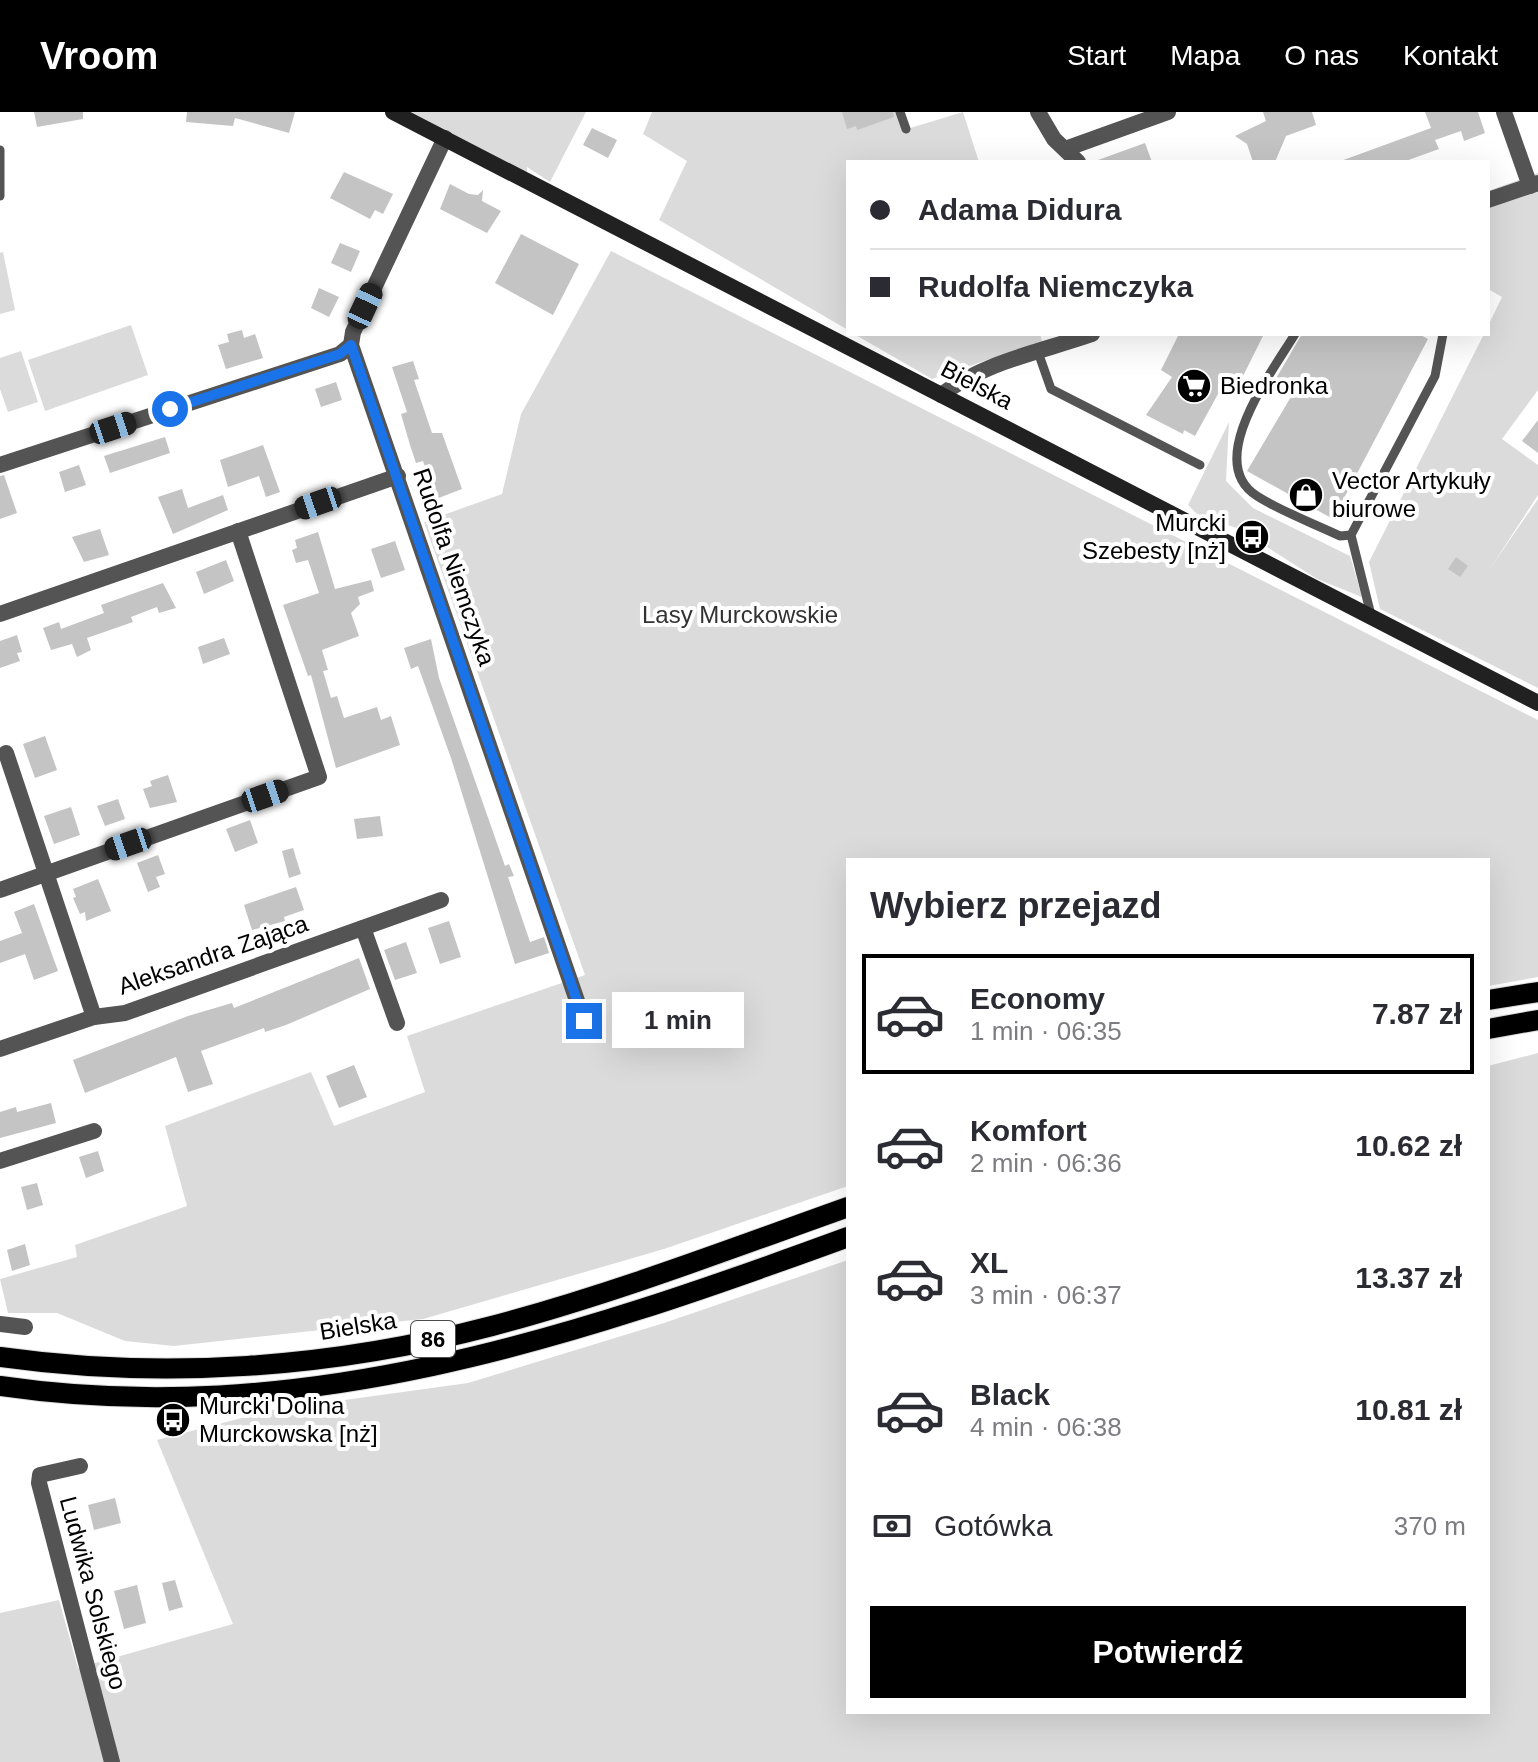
<!DOCTYPE html>
<html lang="pl">
<meta charset="utf-8">
<style>
body{margin:0;font-family:Arial,sans-serif;background:#f2f2f3;color:#2b2b33;height:100vh;display:flex;flex-direction:column;font-size:30px;white-space:nowrap}
*{box-sizing:border-box;margin:0}
p{font-size:26px;color:#7c7c81}
.icon{flex:none;width:44px;height:44px;fill:none;stroke:currentColor;stroke-width:2;stroke-linecap:round;stroke-linejoin:round}
.map{position:relative;flex:1;overflow:hidden}
.side{position:absolute;left:846px;top:746px;width:644px;height:856px;display:flex;flex-direction:column;background:#fff;border-radius:0px;box-shadow:0 8px 32px #0002}
.side>*{flex:none}
.hud{position:absolute;left:846px;top:48px;width:644px;height:176px;border-radius:0px;box-shadow:0 8px 32px #0002;display:grid;align-content:center;height:176px;padding:0 24px;background:#fff}
.end{position:absolute;width:36px;height:36px;margin:-18px;border:10px solid #1a73e8;background:#fff;box-shadow:0 0 0 4px #fff}
.from{border-radius:50%}
.bubble{position:absolute;height:56px;border-radius:0px;background:#fff;box-shadow:0 8px 32px #0002;font-size:26px;font-weight:700;line-height:56px;text-align:center}
.car{position:absolute;width:24px;height:48px;margin:-24px -12px;border-radius:10px;box-shadow:0 0 6px 2px #0007;background:linear-gradient(#222 24%,#8ab4d8 0 40%,#222 0 76%,#8ab4d8 0 86%,#222 0)}
.hud b{display:flex;align-items:center;gap:28px;height:76px;font-size:30px}
.hud b+b{border-top:2px solid #e1e1e2}
.hud i{width:20px;height:20px;background:#2b2b33}
ul{padding:0;list-style:none}
li{display:flex;align-items:center;gap:24px;height:120px;margin:0 16px 12px;padding:0 8px;border:4px solid transparent;border-radius:0px}
li div{flex:1}
li b{display:block;font-size:30px}
li em{font-style:normal;font-weight:700}
li.current{border-color:#000}
li>.icon{width:72px;height:72px;stroke-width:1.5}
h2{padding:0 24px;font-size:36px;line-height:96px}
.pay{display:flex;align-items:center;gap:20px;height:88px;padding:0 24px;font-size:30px}
.pay p{margin-inline-start:auto}
.button{display:flex;gap:16px;margin-top:auto;padding:16px 24px}
.button a{flex:1;height:92px;border-radius:0px;background:#000;color:#fff;font-size:32px;font-weight:700;line-height:92px;text-align:center}
header{display:flex;align-items:center;gap:48px;box-sizing:border-box;height:112px;padding:0 40px;background:#000;color:#fff}
header strong{font-size:38px}
nav{display:flex;gap:44px;margin-inline-start:auto;font-size:28px}
.map>svg:first-child{display:block}
.green{fill:#dbdbdb}
.building{fill:#c4c4c4}
.lines{fill:none;stroke-linecap:round;stroke-linejoin:round}
.primary-casing{stroke:#dbdbdb;stroke-width:22}
.lane{stroke:#545454;stroke-width:9}
.street{stroke:#545454;stroke-width:16}
.secondary{stroke:#212121;stroke-width:16}
.primary{stroke:#000;stroke-width:20}
.route{stroke:#1a73e8;stroke-width:10}
.labels{text-anchor:middle;stroke-width:8;stroke-linejoin:round;paint-order:stroke}
.shield{fill:#fff;stroke:#4c4c4c;stroke-width:2}
.shield-label{font-size:22px;font-weight:bold;fill:#000}
.street-label{font-size:24px;fill:#000;stroke:#fff}
.poi-label{font-size:24px;fill:#000;stroke:#fff;text-anchor:start}
.park-label{font-size:24px;fill:#323232;stroke:#fff}
</style>
<header>
<strong>Vroom</strong>
<nav><a>Start</a><a>Mapa</a><a>O nas</a><a>Kontakt</a></nav>
</header>
<div class="map">
<svg width="1538" height="1650" viewBox="0 0 1538 1650">
<rect width="100%" height="100%" fill="#fff"/>
<g class="green">
<polygon points="393,0 586,0 550,70 527,55 527,69"/>
<polygon points="652,0 900,0 907,17 963,0 979,50 848,50 848,218 659,108 687,49 643,22"/>
<polygon points="1538,61 1538,278 1502,327 1538,353 1538,383 1491,455 1538,387 1538,576 1380,497 1369,450 1484,222 1488,222 1488,214 1502,185 1488,177 1488,79"/>
<polygon points="611,139 1538,608 1538,865 1488,874 1488,748 848,748 848,1074 664,1137 423,1207 174,1234 125,1229 57,1201 8,1201 0,1167 77,1145 75,1133 187,1094 165,1014 311,960 334,1014 425,980 407,924 585,863 424,410 502,382 521,302"/>
<polygon points="3,140 15,198 0,202 0,141"/>
<polygon points="131,213 148,263 45,299 28,248"/>
<polygon points="854,222 1040,222 1042,229 932,267"/>
<polygon points="21,239 38,290 8,300 0,277 0,246"/>
<polygon points="1229,310 1226,369 1253,396 1350,444 1362,485 1317,467 1237,416 1200,405 1188,393"/>
<polygon points="1538,941 1538,1650 0,1650 0,1501 59,1488 78,1556 233,1512 157,1328 272,1298 468,1271 664,1211 848,1148 848,1600 1488,1600 1488,954"/>
</g>
<g class="building">
<polygon points="34,0 83,0 83,7 37,15"/>
<polygon points="187,0 295,0 289,21 235,6 233,14 186,10"/>
<polygon points="842,0 893,0 894,5 857,18 856,14 847,17"/>
<polygon points="1263,0 1312,0 1316,13 1286,24 1275,50 1253,50 1247,32 1235,24 1266,9"/>
<polygon points="1425,0 1478,0 1485,21 1464,29 1461,19 1435,28 1439,37 1403,50 1338,50 1431,16"/>
<polygon points="592,16 617,28 608,46 583,33"/>
<polygon points="1145,31 1152,50 1099,50 1098,48"/>
<polygon points="344,60 393,82 383,102 375,98 370,107 330,86"/>
<polygon points="450,72 469,82 478,83 483,78 482,89 501,99 487,121 440,97"/>
<polygon points="521,122 579,152 553,203 495,171"/>
<polygon points="340,131 360,139 351,160 331,151"/>
<polygon points="319,176 339,185 329,205 311,196"/>
<polygon points="242,218 244,226 255,222 263,246 226,257 218,233 229,230 227,222"/>
<polygon points="1179,222 1264,222 1236,278 1224,271 1195,324 1184,318 1183,322 1146,303 1172,265 1161,258"/>
<polygon points="1302,222 1419,222 1428,227 1333,407 1247,359 1295,278 1275,268"/>
<polygon points="413,249 419,267 414,268 432,321 442,321 462,377 436,387 423,349 416,351 410,333 401,302 407,300 392,255"/>
<polygon points="336,270 342,288 321,295 315,277"/>
<polygon points="1538,308 1538,341 1522,329"/>
<polygon points="165,325 170,341 110,361 104,344"/>
<polygon points="263,333 280,380 266,385 259,364 228,375 220,348"/>
<polygon points="79,353 86,373 65,380 59,360"/>
<polygon points="4,363 17,401 0,407 0,364"/>
<polygon points="182,377 188,396 223,383 228,398 173,422 158,385"/>
<polygon points="100,417 109,443 84,450 72,425"/>
<polygon points="318,420 335,477 371,468 374,479 358,485 360,492 351,501 359,524 322,538 328,558 323,559 331,586 337,584 344,606 377,595 381,608 391,604 400,633 336,656 311,563 308,564 283,493 319,481 308,448 296,451 292,438 297,436 295,428"/>
<polygon points="395,429 405,458 381,466 371,437"/>
<polygon points="1456,445 1468,454 1460,465 1448,457"/>
<polygon points="226,448 234,469 204,482 196,460"/>
<polygon points="163,471 176,496 159,501 157,495 131,505 133,510 87,526 91,538 77,545 72,532 51,538 43,516 59,510 61,517 104,501 101,493"/>
<polygon points="17,523 22,540 17,541 20,549 0,556 0,529"/>
<polygon points="224,526 230,542 203,552 198,535"/>
<polygon points="431,527 439,566 505,754 509,752 514,764 508,765 530,830 544,825 549,841 515,852 451,646 418,554 411,557 404,536"/>
<polygon points="45,624 57,658 35,666 23,632"/>
<polygon points="168,663 177,690 150,696 143,677 152,674 150,669"/>
<polygon points="118,687 125,707 105,714 97,694"/>
<polygon points="71,695 80,723 54,732 44,704"/>
<polygon points="380,704 383,724 357,727 354,707"/>
<polygon points="250,708 258,731 235,740 226,717"/>
<polygon points="293,736 301,762 289,766 282,739"/>
<polygon points="158,743 165,762 156,765 160,775 148,780 137,751"/>
<polygon points="98,767 111,799 86,809 85,800 80,802 73,786 76,785 73,777"/>
<polygon points="296,775 304,798 284,805 285,809 252,818 244,793"/>
<polygon points="34,792 58,859 34,868 25,842 0,851 0,829 22,821 14,800"/>
<polygon points="449,809 461,845 440,852 428,816"/>
<polygon points="406,830 417,861 395,868 384,838"/>
<polygon points="359,846 370,877 286,913 265,920 264,916 201,939 213,972 188,980 176,945 85,981 73,948 188,904 232,891 234,896"/>
<polygon points="354,953 367,985 339,996 326,964"/>
<polygon points="51,991 56,1011 0,1026 0,1000 16,995 17,1000"/>
<polygon points="98,1039 104,1059 86,1066 79,1045"/>
<polygon points="37,1071 43,1093 27,1098 21,1075"/>
<polygon points="25,1132 30,1153 12,1159 7,1138"/>
<polygon points="115,1386 121,1411 94,1418 88,1393"/>
<polygon points="175,1468 183,1495 169,1499 162,1471"/>
<polygon points="137,1473 146,1511 124,1517 114,1479"/>
</g>
<g class="lines">
<g class="primary-casing">
<g id="primary">
<polyline points="1488,888 1538,880"/>
<polyline points="1488,917 1538,908"/>
<path d="M0,1245c164,23 332,11 492,-31 121,-32 238,-77 356,-119"/>
<path d="M0,1274c299,44 572,-48 848,-149"/>
</g>
</g>
<g class="lane">
<polyline points="900,0 906,17"/>
<polyline points="0,38 0,84"/>
<path d="M1295,222c-23,38 -92,128 -38,162 25,16 56,27 83,40l11,-1"/>
<polyline points="1038,240 1051,277 1200,353"/>
<polyline points="1372,507 1351,423 1435,264 1443,222"/>
</g>
<g class="street">
<polyline points="1038,0 1054,27 1078,50"/>
<polyline points="1504,0 1530,74"/>
<polyline points="445,26 353,220 351,233 584,909"/>
<polyline points="1065,37 1168,0"/>
<polyline points="1488,88 1538,71"/>
<path d="M941,283c43,-33 99,-43 151,-61"/>
<polyline points="0,353 340,242 351,233"/>
<polyline points="0,502 398,364"/>
<polyline points="6,641 94,905"/>
<polyline points="0,778 319,665 238,419"/>
<polyline points="363,816 397,911"/>
<polyline points="0,937 94,905 125,901 441,788"/>
<polyline points="0,1049 94,1019"/>
<polyline points="0,1212 25,1215"/>
<polyline points="80,1354 40,1363 39,1371 112,1650"/>
</g>
<polyline class="secondary" points="393,0 1538,591"/>
<use href="#primary" class="primary"/>
</g>
<g class="lines">
<polyline class="route" points="170,297 340,242 351,233 584,909"/>
</g>
<defs>
<g id="supermarket-disc" transform="scale(1.8)"><circle r="9.5" fill="#000" stroke="#fff"/><path d="M-6-5.5h2.5l.6 2H6L4.5 2H-2.5L-4.4-4H-6ZM-1.5 3.2a1.3 1.3 0 1 0 .1 0ZM3 3.2a1.3 1.3 0 1 0 .1 0Z" fill="#fff"/></g>
<g id="shop-disc" transform="scale(1.8)"><circle r="9.5" fill="#000" stroke="#fff"/><path d="M-5-2.5h2.3a2.7 3.5 0 0 1 5.4 0H5L5.5 6h-11ZM-1.5-2.5h3a1.5 2.3 0 0 0-3 0Z" fill="#fff"/></g>
<g id="bus-disc" transform="scale(1.8)"><circle r="9.5" fill="#000" stroke="#fff"/><path d="M-5-6H5V4H4V6H2V4H-2V6H-4V4H-5ZM-3.5-4V0h7V-4ZM-3.5 1.2v1.5H-2V1.2ZM2 1.2v1.5H3.5V1.2Z" fill="#fff"/></g>
</defs>
<g fill-rule="evenodd">
<use href="#supermarket-disc" x="1194" y="274"/>
<use href="#shop-disc" x="1306" y="383"/>
<use href="#bus-disc" x="1252" y="425"/>
<use href="#bus-disc" x="173" y="1308"/>
</g>
<g class="labels">
<rect class="shield" x="411" y="1209" width="44" height="36" rx="6"/>
<g class="shield-label">
<text x="433" y="1235">86</text>
</g>
<g class="street-label">
<text transform="translate(977 273) rotate(28)" y="8">Bielska</text>
<text transform="translate(454 455) rotate(71)" y="8">Rudolfa Niemczyka</text>
<text transform="translate(213 843) rotate(-19)" y="8">Aleksandra Zająca</text>
<text transform="translate(358 1214) rotate(-9)" y="8">Bielska</text>
<text transform="translate(93 1481) rotate(75)" y="8">Ludwika Solskiego</text>
</g>
<g class="poi-label">
<text x="1220" y="282">Biedronka</text>
<text x="1332" y="377">Vector Artykuły<tspan x="1332" dy="28">biurowe</tspan></text>
<text x="1226" y="419" text-anchor="end">Murcki<tspan x="1226" dy="28">Szebesty [nż]</tspan></text>
<text x="199" y="1302">Murcki Dolina<tspan x="199" dy="28">Murckowska [nż]</tspan></text>
</g>
<g class="park-label">
<text x="740" y="511">Lasy Murckowskie</text>
</g>
</g>
</svg>
<i class="end from" style="left:170px;top:297px"></i>
<i class="end" style="left:584px;top:909px"></i>
<div class="bubble" style="left:612px;top:880px;width:132px">1 min</div>
<i class="car" style="left:365px;top:194px;rotate:25deg"></i>
<i class="car" style="left:113px;top:316px;rotate:72deg"></i>
<i class="car" style="left:318px;top:391px;rotate:251deg"></i>
<i class="car" style="left:265px;top:684px;rotate:71deg"></i>
<i class="car" style="left:128px;top:732px;rotate:251deg"></i>
<div class="hud">
<b><i class="from"></i>Adama Didura</b>
<b><i></i>Rudolfa Niemczyka</b>
</div>
<section class="side">
<h2>Wybierz przejazd</h2>
<ul>
<li class="current"><svg class="icon" aria-label="car" viewBox="0 0 24 24"><path d="M5 17H2v-5l4-1 3-4h7l3 4 3 1v5h-3M9 17h6M6 11h13"/><circle cx="7" cy="17" r="2"/><circle cx="17" cy="17" r="2"/></svg><div><b>Economy</b><p>1 min · 06:35</p></div><em>7.87 zł</em></li>
<li><svg class="icon" aria-label="car" viewBox="0 0 24 24"><path d="M5 17H2v-5l4-1 3-4h7l3 4 3 1v5h-3M9 17h6M6 11h13"/><circle cx="7" cy="17" r="2"/><circle cx="17" cy="17" r="2"/></svg><div><b>Komfort</b><p>2 min · 06:36</p></div><em>10.62 zł</em></li>
<li><svg class="icon" aria-label="car" viewBox="0 0 24 24"><path d="M5 17H2v-5l4-1 3-4h7l3 4 3 1v5h-3M9 17h6M6 11h13"/><circle cx="7" cy="17" r="2"/><circle cx="17" cy="17" r="2"/></svg><div><b>XL</b><p>3 min · 06:37</p></div><em>13.37 zł</em></li>
<li><svg class="icon" aria-label="car" viewBox="0 0 24 24"><path d="M5 17H2v-5l4-1 3-4h7l3 4 3 1v5h-3M9 17h6M6 11h13"/><circle cx="7" cy="17" r="2"/><circle cx="17" cy="17" r="2"/></svg><div><b>Black</b><p>4 min · 06:38</p></div><em>10.81 zł</em></li>
</ul>
<div class="pay"><svg class="icon" aria-label="cash" viewBox="0 0 24 24"><path d="M3 7h18v10H3z"/><circle cx="12" cy="12" r="2"/></svg>Gotówka<p>370 m</p></div>
<div class="button"><a>Potwierdź</a></div>
</section>
</div>
